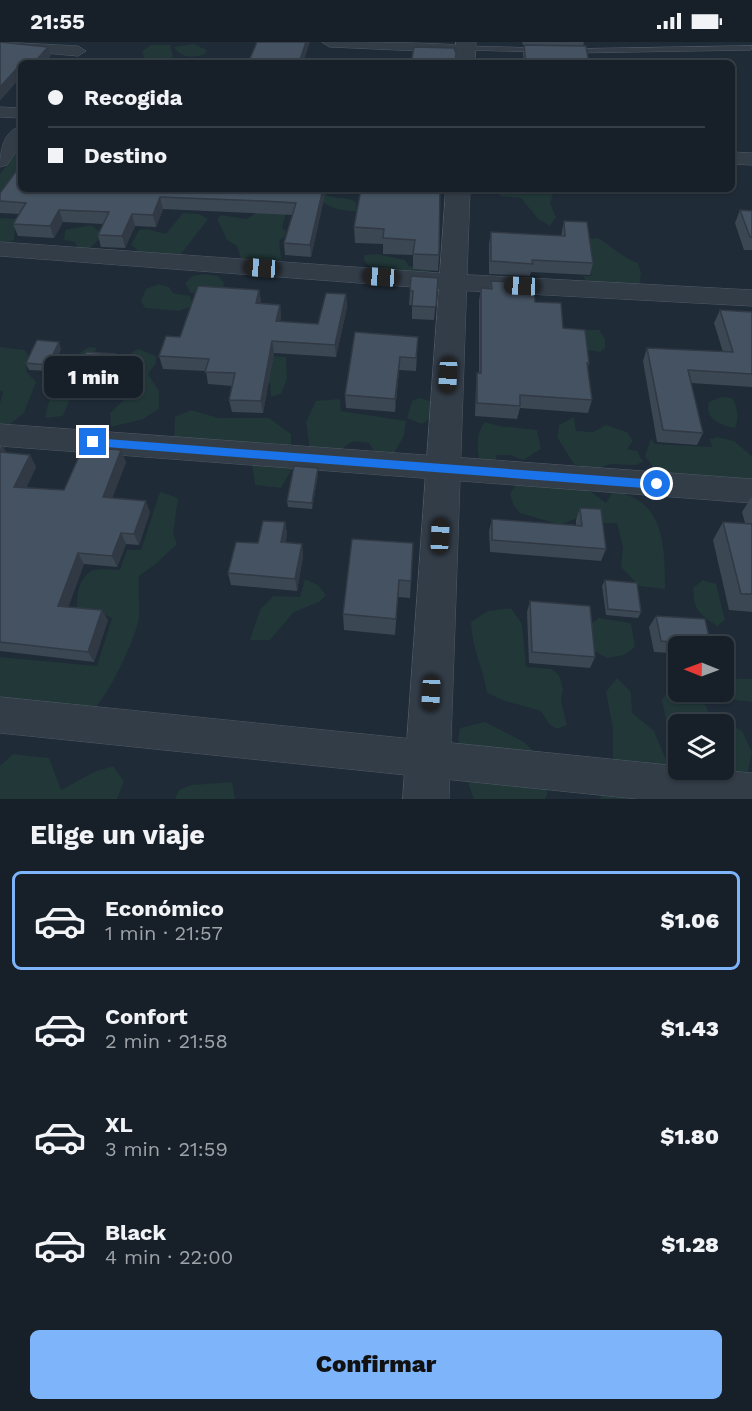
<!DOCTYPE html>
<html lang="es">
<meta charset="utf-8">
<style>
body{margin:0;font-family:"Work Sans",sans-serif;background:#202831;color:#f1f3f6;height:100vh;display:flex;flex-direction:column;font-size:22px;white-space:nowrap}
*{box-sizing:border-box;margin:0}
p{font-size:20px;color:#9ea3a8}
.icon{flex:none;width:33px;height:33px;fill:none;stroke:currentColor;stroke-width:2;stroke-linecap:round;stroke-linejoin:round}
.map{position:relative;height:757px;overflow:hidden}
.sheet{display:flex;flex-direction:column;background:#172029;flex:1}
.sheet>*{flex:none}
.banner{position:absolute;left:18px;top:18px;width:717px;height:132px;border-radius:9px;box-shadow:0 2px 4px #0004,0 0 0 2px #363e46;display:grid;align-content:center;height:132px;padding:0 30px;background:#172029}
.needle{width:39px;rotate:271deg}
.fabs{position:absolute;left:668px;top:594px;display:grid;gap:12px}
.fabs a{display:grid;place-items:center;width:66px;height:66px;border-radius:9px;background:#172029;box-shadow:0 2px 4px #0004,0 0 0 2px #363e46;font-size:30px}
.end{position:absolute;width:27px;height:27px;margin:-14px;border:8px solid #1a73e8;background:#fff;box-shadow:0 0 0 3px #fff}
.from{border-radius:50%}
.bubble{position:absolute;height:42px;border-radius:9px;background:#172029;box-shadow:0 2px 4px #0004,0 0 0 2px #363e46;font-size:20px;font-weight:800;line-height:42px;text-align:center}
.car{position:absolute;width:18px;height:36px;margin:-18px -9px;border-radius:8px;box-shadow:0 0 4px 2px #0007;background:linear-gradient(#222 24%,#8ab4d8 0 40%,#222 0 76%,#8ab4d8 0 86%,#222 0)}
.banner b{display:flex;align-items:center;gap:21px;height:57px;font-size:22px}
.banner b+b{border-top:2px solid #363e46}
.banner i{width:15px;height:15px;background:#f1f3f6}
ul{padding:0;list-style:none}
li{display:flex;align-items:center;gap:18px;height:99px;margin:0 12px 9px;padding:0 18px;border:3px solid transparent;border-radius:9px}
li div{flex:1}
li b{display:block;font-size:22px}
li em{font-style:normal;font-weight:800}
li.selected{border-color:#7db4fa}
li>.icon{width:54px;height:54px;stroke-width:1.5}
h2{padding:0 30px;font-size:27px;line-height:72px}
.cta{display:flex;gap:12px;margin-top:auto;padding:12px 30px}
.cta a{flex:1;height:69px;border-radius:9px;background:#7db4fa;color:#111;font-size:24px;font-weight:800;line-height:69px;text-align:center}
.status{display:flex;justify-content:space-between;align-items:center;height:42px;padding:0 30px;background:#172029;direction:ltr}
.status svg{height:16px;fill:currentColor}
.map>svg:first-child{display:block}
.green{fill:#213738}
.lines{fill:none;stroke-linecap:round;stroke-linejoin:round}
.service-casing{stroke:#505a66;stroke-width:1}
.minor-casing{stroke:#505a66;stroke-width:1}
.tertiary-casing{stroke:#505a66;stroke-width:1}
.service{fill:#333d48;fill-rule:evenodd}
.minor{fill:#333d48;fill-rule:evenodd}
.tertiary{fill:#333d48;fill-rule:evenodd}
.wall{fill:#3b4753}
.shaded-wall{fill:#303944}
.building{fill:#455261;stroke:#303944;stroke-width:1.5}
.route{fill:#1a73e8}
</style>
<div class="status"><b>21:55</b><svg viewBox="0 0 49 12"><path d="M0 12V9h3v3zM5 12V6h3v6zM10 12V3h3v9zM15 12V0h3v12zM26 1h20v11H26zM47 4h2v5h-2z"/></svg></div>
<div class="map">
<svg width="752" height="757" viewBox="0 0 752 757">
<rect width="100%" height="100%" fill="#1f2b37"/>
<g class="green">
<path d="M194,2l13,6 -2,4c-12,4 -23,5 -31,-7z"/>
<polygon points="151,3 170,3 173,14 169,21 153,21 151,17 144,16 142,9"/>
<polygon points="18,109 21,109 21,124 0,154 0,132"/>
<polygon points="274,147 285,147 289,159 282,186 286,189 285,194 279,199 282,223 242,220 237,204 227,198 217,177 221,173 247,177 263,166"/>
<polygon points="497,147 555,147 550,161 556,175 550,184 538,177 521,156 500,154"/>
<path d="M324,151c8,7 22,3 32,9v9c-15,0 -24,-2 -37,-11z"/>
<polygon points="183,171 199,172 208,177 178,216 144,214 131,203 139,188 147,187 166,192"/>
<polygon points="0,176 20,177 15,188 14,198 0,203"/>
<polygon points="91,183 99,189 101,195 89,207 77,205 75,200 64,198 65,188"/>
<path d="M598,196c14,8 24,20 40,25l3,10 -3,23 -45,-1 -10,-19h8l-4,-37z"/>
<polygon points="378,212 405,218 409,224 430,226 432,232 372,227 364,218 364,213"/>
<polygon points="203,232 218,234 224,241 223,250 191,251 185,241 193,234"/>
<polygon points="159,242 169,245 173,251 190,254 193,264 179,269 145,266 141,259 146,247"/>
<polygon points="583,288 599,288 605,297 605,306 600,310 587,308"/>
<polygon points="0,305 25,308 30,316 26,329 36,340 24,371 10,382 0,382 0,361 3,350 0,349"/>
<path d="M89,305l8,1 -17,25 -17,43 -18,2c6,-29 18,-57 44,-71z"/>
<polygon points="138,307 156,314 156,321 148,332 159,349 159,367 143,377 111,385 110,371 128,354 118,340 123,316"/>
<polygon points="260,313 286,315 287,337 281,352 271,355 270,341 248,339"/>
<path d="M721,355l11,1c6,10 7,20 3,30 -15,-3 -31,-9 -26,-26z"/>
<polygon points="419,356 434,360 434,374 422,382 407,376 412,359"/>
<polygon points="340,357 341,369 406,379 404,394 392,414 376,413 369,401 353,399 332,414 310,409 306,380 316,359"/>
<polygon points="191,368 219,376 269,376 291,392 292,427 281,446 255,443 252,422 174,398 175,375"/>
<polygon points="574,375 576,389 593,390 606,383 627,390 633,399 627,407 637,409 643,420 635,423 610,422 593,428 574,422 557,395 559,383"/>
<path d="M485,380l15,4 37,4 4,19 -18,11 -13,-5h-13l-3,10 -15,-6c-2,-14 -3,-26 6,-37z"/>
<polygon points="717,395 734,399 752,414 752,454 741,460 716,456 653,425 645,414 651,396 655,402 712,405 710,397"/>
<path d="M519,440l71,9 16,12 8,-13c7,3 15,5 22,9 30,16 29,61 29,90l-26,-3 -18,-19 2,-19 -6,-25h-12l-26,-6 -18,8 -41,-12 -7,-9 -3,-11z"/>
<path d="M160,450l18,6 -5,36 4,10 -20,19 -18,13c-1,14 1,28 0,41 -2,20 -34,88 -52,98 -12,6 -70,12 -87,15v-73l97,9 15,-48 -18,-8 -16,1c-3,-12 1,-38 17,-41 8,-2 17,0 25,0l7,-20h14z"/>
<polygon points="305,537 318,543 326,553 319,560 294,570 270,598 250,598 260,568 273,554 300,555"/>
<path d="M703,538l13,4 9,36 -8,6c-19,-13 -23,-15 -24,-38z"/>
<path d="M511,566l11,16 4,43 26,2 7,6 4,14 -2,13 6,23 -10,4 -8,-5 -8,-13 -36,-10 -18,-8c-4,-27 -15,-43 -16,-71l17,-11z"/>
<polygon points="599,576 631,581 635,605 624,613 607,616 592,608 590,583"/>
<polygon points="617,636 631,650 632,671 654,689 674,737 679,757 600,757 613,718 613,686 606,650"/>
<polygon points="726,637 752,637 752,660 735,658 728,648"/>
<polygon points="673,641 678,643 678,650 690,650 700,654 710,673 742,689 752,710 747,734 723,732 720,728 723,728 723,682 678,682 678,699 672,694 667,682 662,658"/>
<path d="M485,680l39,20 25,24 -2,29 -2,4h-71c-8,-21 -20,-48 -14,-71z"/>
<polygon points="13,712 49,716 61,748 94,730 113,724 124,739 117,757 0,757 0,724"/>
<polygon points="232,740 235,757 175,757 179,748 191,743"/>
</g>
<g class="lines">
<g class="service-casing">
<g id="service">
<polygon points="463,4 542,6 546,8 542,10 466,8 462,6"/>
<polygon points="752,4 751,8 570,11 566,9 570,7"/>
</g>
</g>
<g class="minor-casing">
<g id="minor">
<polygon points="0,0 78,4 86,9 78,14 0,7"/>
<path d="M322,0c21,0 144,0 152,6l-8,5 -136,-6z"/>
<polygon points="0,65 21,66 21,76 0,75"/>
<path d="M21,84v19l-14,20 -7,2c0,-16 3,-36 21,-41z"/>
<polygon points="732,110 752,111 752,123 732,122"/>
<polygon points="0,200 453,232 752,248 752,264 453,248 0,214"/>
<polygon points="0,382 752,437 752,461 0,404"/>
<polygon points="0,655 678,724 678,728 715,728 752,731 752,757 638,757 0,691"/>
</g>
</g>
<g class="tertiary-casing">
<g id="tertiary">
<polygon points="456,0 476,0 475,21 455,21"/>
<polygon points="446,147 470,147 449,757 403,757"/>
</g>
</g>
<use href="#service" class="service"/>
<use href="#minor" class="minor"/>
<use href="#tertiary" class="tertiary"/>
</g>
<g class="wall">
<polygon points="522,0 584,0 583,4 589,21 524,21 523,12 524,3 523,3"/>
<polygon points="21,147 326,147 311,215 285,213 284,201 293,173 163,167 156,185 135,184 125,206 101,205 98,193 103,182 63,180 54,196 18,194 13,182 19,172 0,171 0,151"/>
<polygon points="361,147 439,213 438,229 413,227 413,213 383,212 383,202 355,201 354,185"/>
<polygon points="740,168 752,169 752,208 744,208 735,181"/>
<polygon points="564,179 593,221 590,233 531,230 530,234 489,232 489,202 491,190 561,194"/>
<polygon points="438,236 434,278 412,277 412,263 409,263 410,249"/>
<polygon points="491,239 535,260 563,286 589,321 588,326 592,358 588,371 520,366 517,377 475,374 476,343 477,331 479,331 479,259 481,246 490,246"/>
<polygon points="259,248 261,261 280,263 281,275 280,280 318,282 346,252 347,265 336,315 274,311 263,371 232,370 229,358 232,344 208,342 206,329 163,327 159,314 180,295"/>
<polygon points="720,268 752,270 752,345 691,341 703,391 697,403 657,400 643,319 647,306 723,310 714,281"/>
<polygon points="418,295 416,329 399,328 395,370 346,366 345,353"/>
<polygon points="61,307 51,329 29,328 26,321"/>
<polygon points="115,312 119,325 108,353 79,352 73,338"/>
<polygon points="0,403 2,403 6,411 30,413 36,425 26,446 64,448 126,420 112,456 150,470 139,503 126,502 117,525 84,522 68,565 108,578 94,620 0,609"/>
<polygon points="318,426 318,432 312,467 288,465 287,459"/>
<polygon points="752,454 752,570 729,568 713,498 723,480 745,481 742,470"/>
<polygon points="580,466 606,507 601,519 490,510 489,489 492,477 576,483 576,478"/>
<polygon points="285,480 287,493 285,501 302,502 303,514 297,549 231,543 228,531 258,501"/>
<polygon points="413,501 410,556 398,555 395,593 344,588 343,572"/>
<polygon points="605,538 641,570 638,576 606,573 602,544"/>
<polygon points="530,559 595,615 590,626 529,621 527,570"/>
<polygon points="656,574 711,604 678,604 678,636 677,636 672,611 654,610 649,585"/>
</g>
<g class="shaded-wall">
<polygon points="306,0 310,0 303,21 299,21"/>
<polygon points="48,5 51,14 45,21 34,21"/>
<polygon points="19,24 21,30 21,35 0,59 0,45"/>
<polygon points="323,147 326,147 311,215 310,203"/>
<polygon points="160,155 163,167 156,185 153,173"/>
<polygon points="59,168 63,180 54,196 50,184"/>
<polygon points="132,172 135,184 125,206 122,194"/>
<polygon points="259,248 261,260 258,274 256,261"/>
<polygon points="346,252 347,265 336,315 335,303"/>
<polygon points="280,263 281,275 277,292 276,279"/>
<polygon points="272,299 274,311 263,371 261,359"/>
<polygon points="59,300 61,307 51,329 48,323"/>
<polygon points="115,312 119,325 108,353 103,340"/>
<polygon points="400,315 399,328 395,370 395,357"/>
<polygon points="2,403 9,415 0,412 0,407"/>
<polygon points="121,408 126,420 108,467 103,455"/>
<polygon points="30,413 36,425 21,457 14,445"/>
<polygon points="318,426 318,432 312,467 312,461"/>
<polygon points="146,459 150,470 139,503 134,492"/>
<polygon points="285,480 287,493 283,512 281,500"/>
<polygon points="121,491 126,502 117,525 112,514"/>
<polygon points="302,502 303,514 297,549 295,537"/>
<polygon points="78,511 84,522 65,574 58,564"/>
<polygon points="102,568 108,578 94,620 88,610"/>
</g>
<g class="building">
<polygon points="0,0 48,5 34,21 21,21 21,24 19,24 0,45"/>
<polygon points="257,0 306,0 299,21 248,21"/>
<polygon points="524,3 586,4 589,21 497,21 497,20 526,21"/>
<polygon points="414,5 454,6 456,11 455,21 411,21"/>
<polygon points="20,124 21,124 21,147 323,147 310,203 284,201 296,161 263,159 160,155 153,173 132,172 122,194 98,193 109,170 59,168 50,184 13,182 26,161 0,159 0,151"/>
<polygon points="361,147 440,147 439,213 413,212 415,198 383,196 384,187 354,185"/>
<polygon points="740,168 752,169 752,195 750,195"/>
<polygon points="564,179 587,180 593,221 532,218 533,222 491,219 491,190 565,194"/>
<polygon points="411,234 438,236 436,265 412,264 413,249 410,249"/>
<polygon points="491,239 534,241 535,260 561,261 563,286 585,288 589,321 587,321 592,358 520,353 520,364 477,361 477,331 481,331 481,246 492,247"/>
<polygon points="198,244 259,248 256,261 280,263 276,279 318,282 326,251 346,252 335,303 272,299 261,359 229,358 235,331 205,330 209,317 159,314 166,294 180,295"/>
<polygon points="720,268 752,270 752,332 688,328 703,391 663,388 647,306 733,310"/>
<polygon points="355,290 418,295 416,316 400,315 395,357 345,353"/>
<polygon points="37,298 59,300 48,323 26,321"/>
<polygon points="86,310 115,312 103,340 73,338"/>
<polygon points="97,406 121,408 103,455 146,459 134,492 121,491 112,514 78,511 58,564 102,568 88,610 0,600 0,410 30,413 14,445 64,448 81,410 95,411"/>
<polygon points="294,424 318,426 312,461 287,459"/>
<polygon points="580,466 601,467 606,507 492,498 492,477 582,484"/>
<polygon points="263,479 285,480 281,500 302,502 295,537 228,531 236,500 258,501"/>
<polygon points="723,480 752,482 752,552 741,552"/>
<polygon points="352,497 413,501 411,539 399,538 396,577 343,572"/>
<polygon points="605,538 637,541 641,570 608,567"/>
<polygon points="530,559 590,564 595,615 532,610"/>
<polygon points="656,574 705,577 711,604 680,604 680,601 661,599"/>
</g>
<polygon class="route" points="93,396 657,438 662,442 657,447 93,404 88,400"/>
</svg>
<div class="fabs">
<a><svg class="needle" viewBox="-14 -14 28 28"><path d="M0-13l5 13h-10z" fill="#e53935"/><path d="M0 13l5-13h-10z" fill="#9ea3a8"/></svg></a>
<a><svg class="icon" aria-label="layers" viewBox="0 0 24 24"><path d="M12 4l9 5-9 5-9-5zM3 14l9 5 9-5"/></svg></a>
</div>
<i class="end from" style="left:657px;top:442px"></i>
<i class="end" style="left:93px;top:400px"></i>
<div class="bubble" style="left:44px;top:314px;width:99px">1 min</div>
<i class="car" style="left:262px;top:226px;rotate:274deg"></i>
<i class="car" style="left:381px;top:235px;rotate:274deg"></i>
<i class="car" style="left:522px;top:244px;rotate:273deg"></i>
<i class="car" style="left:448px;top:333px;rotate:183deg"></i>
<i class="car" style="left:440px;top:494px;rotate:3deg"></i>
<i class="car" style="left:431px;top:651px;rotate:183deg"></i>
<div class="banner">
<b><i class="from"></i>Recogida</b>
<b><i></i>Destino</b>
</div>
</div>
<section class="sheet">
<h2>Elige un viaje</h2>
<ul>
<li class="selected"><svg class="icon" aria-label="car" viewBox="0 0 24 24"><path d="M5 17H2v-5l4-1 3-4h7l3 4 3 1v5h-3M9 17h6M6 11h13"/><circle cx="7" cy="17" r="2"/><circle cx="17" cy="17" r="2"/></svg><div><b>Económico</b><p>1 min · 21:57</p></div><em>$1.06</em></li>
<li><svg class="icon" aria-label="car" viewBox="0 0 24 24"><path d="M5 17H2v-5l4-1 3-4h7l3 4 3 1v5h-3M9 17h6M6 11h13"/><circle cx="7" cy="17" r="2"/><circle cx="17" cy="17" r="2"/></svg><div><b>Confort</b><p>2 min · 21:58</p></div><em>$1.43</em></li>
<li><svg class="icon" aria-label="car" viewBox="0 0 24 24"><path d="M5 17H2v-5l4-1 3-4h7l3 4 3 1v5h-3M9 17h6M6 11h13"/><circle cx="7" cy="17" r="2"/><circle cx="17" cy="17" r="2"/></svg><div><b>XL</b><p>3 min · 21:59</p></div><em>$1.80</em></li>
<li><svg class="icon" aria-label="car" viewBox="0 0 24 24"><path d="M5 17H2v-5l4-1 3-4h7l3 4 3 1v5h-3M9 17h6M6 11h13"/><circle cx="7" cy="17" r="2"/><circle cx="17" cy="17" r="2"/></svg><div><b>Black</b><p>4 min · 22:00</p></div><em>$1.28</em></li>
</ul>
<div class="cta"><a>Confirmar</a></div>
</section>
